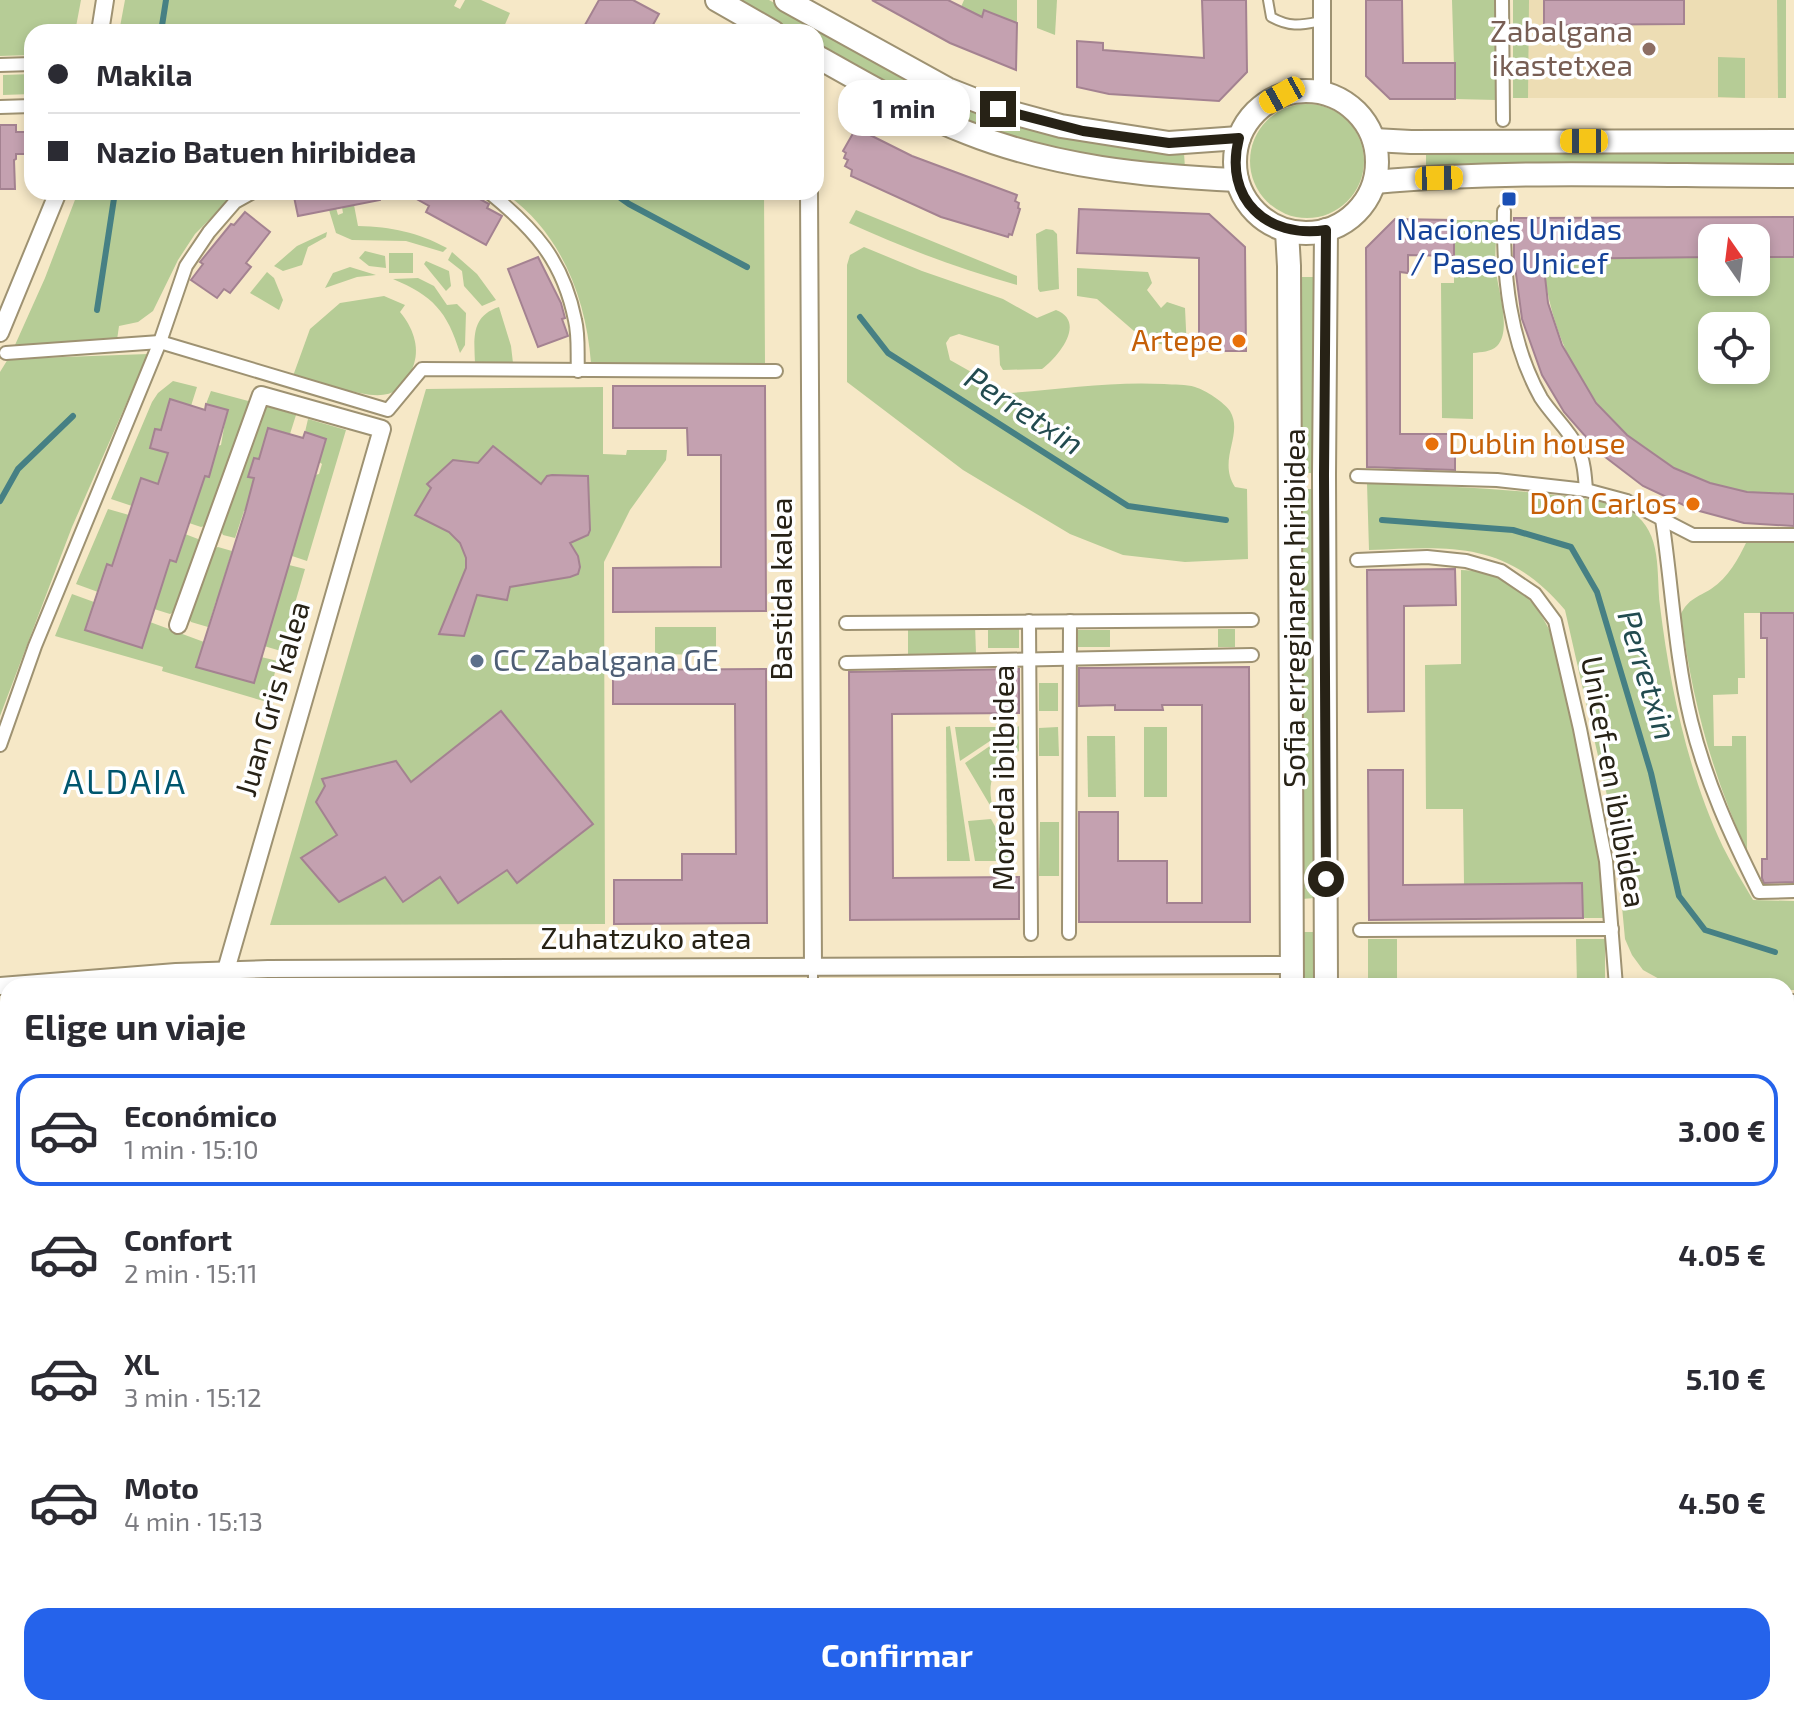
<!DOCTYPE html>
<html lang="es">
<meta charset="utf-8">
<style>
body{margin:0;font-family:"Exo 2",sans-serif;background:#f2f2f3;color:#2b2b33;height:100vh;display:flex;flex-direction:column;font-size:30px;white-space:nowrap}
*{box-sizing:border-box;margin:0}
p{font-size:26px;color:#7c7c81}
.icon{flex:none;width:44px;height:44px;fill:none;stroke:currentColor;stroke-width:2;stroke-linecap:round;stroke-linejoin:round}
.map{position:relative;flex:1;overflow:hidden}
.details{position:absolute;left:0px;top:978px;width:1794px;height:738px;display:flex;flex-direction:column;background:#fff;border-radius:24px 24px 0 0;box-shadow:0 4px 12px #0003}
.details>*{flex:none}
.top-card{position:absolute;left:24px;top:24px;width:800px;height:176px;border-radius:24px;box-shadow:0 4px 12px #0003;display:grid;align-content:center;height:176px;padding:0 24px;background:#fff}
.needle{width:52px;rotate:346deg}
.fabs{position:absolute;left:1698px;top:224px;display:grid;gap:16px}
.fabs a{display:grid;place-items:center;width:72px;height:72px;border-radius:16px;background:#fff;box-shadow:0 4px 12px #0003;font-size:40px}
.end{position:absolute;width:36px;height:36px;margin:-18px;border:10px solid #272216;background:#fff;box-shadow:0 0 0 4px #fff}
.from{border-radius:50%}
.bubble{position:absolute;height:56px;border-radius:24px;background:#fff;box-shadow:0 4px 12px #0003;font-size:26px;font-weight:700;line-height:56px;text-align:center}
.car{position:absolute;width:24px;height:48px;margin:-24px -12px;border-radius:10px;box-shadow:0 0 6px 2px #0007;background:linear-gradient(#f5c518 24%,#345 0 40%,#f5c518 0 76%,#345 0 86%,#f5c518 0)}
.top-card b{display:flex;align-items:center;gap:28px;height:76px;font-size:30px}
.top-card b+b{border-top:2px solid #e1e1e2}
.top-card i{width:20px;height:20px;background:#2b2b33}
ul{padding:0;list-style:none}
li{display:flex;align-items:center;gap:24px;height:112px;margin:0 16px 12px;padding:0 8px;border:4px solid transparent;border-radius:24px}
li div{flex:1}
li b{display:block;font-size:30px}
li em{font-style:normal;font-weight:700}
li.on{border-color:#2563eb}
li>.icon{width:72px;height:72px;stroke-width:1.5}
h2{padding:0 24px;font-size:36px;line-height:96px}
.cta{display:flex;gap:16px;margin-top:auto;padding:16px 24px}
.cta a{flex:1;height:92px;border-radius:24px;background:#2563eb;color:#fff;font-size:32px;font-weight:700;line-height:92px;text-align:center}
.map>svg:first-child{display:block}
.built{fill:#edddb4}
.green{fill:#b6cc96;fill-rule:evenodd}
.lines{fill:none;stroke-linecap:round;stroke-linejoin:round}
.stream{stroke:#468084;stroke-width:6}
.building{fill:#c4a1b0;stroke:#a48291;stroke-width:2}
.service-casing{stroke:#9e9272;stroke-width:12}
.pedestrian-casing{stroke:#9e9272;stroke-width:16}
.minor-casing{stroke:#9e9272;stroke-width:20}
.secondary-casing{stroke:#9e9272;stroke-width:26}
.service{stroke:#fff;stroke-width:8}
.pedestrian{stroke:#fff;stroke-width:12}
.minor{stroke:#fff;stroke-width:16}
.secondary{stroke:#fff;stroke-width:22}
.route{stroke:#272216;stroke-width:10}
.education-dot{fill:#8d6e63;stroke:#fff;stroke-width:3}
.transit-dot{fill:#1a4fb4;stroke:#fff;stroke-width:3}
.food-dot{fill:#e8710a;stroke:#fff;stroke-width:3}
.service-dot{fill:#5c6f8a;stroke:#fff;stroke-width:3}
.labels{text-anchor:middle;stroke-width:7;stroke-linejoin:round;paint-order:stroke}
.education-label{font-size:30px;fill:#785e54;stroke:#fff;text-anchor:end}
.transit-label{font-size:30px;fill:#164399;stroke:#fff}
.food-label{font-size:30px;fill:#c56008;stroke:#fff;text-anchor:end}
.street-label{font-size:30px;fill:#272216;stroke:#fff}
.service-label{font-size:30px;fill:#4e5e75;stroke:#fff;text-anchor:start}
.water-label{font-size:32px;font-style:italic;fill:#224b4f;stroke:#fff}
.quarter-label{font-size:34px;letter-spacing:2px;fill:#00566e;stroke:#fff}
</style>
<div class="map">
<svg width="1794" height="1715" viewBox="0 0 1794 1715">
<rect width="100%" height="100%" fill="#f6e8c7"/>
<g class="built">
<rect x="1513" y="0" width="273" height="98"/>
<polygon points="8,1030 8,1422 0,1436 0,1031"/>
<rect x="1786" y="1340" width="8" height="176"/>
</g>
<g class="green">
<polygon points="0,0 81,0 75,32 32,32 32,55 0,56"/>
<polygon points="125,0 457,0 454,6 460,9 465,0 481,0 510,13 503,29 508,32 119,32"/>
<path d="M738,0h31l71,40 161,81 40,11 69,13 74,8 1,15c-68,-7 -134,-16 -199,-38 -59,-21 -115,-54 -170,-86v-12h-21z"/>
<polygon points="964,0 1017,0 1017,23 984,11 982,17 961,7"/>
<polygon points="1037,0 1057,0 1055,35 1037,28"/>
<polygon points="1452,0 1495,0 1496,100 1455,99"/>
<polygon points="1513,0 1529,0 1528,98 1513,98"/>
<polygon points="1777,0 1786,0 1786,98 1778,98"/>
<polygon points="1718,57 1745,58 1745,98 1718,97"/>
<polygon points="32,74 32,94 3,95 3,75"/>
<circle cx="1307" cy="161" r="57"/>
<polygon points="1794,152 1794,165 1426,166 1426,154"/>
<polygon points="78,192 237,192 195,234 178,260 153,311 138,322 119,326 117,340 15,345 45,278"/>
<path d="M503,192h261l1,172 -174,-1c-5,-66 -31,-133 -88,-171z"/>
<path d="M354,205l4,21c34,1 59,6 89,22l-4,4 -37,-11 -54,-1 -16,-7 -7,-23 7,-2 2,7 5,-2 -1,-6z"/>
<path d="M856,210l161,66v9c-58,-16 -113,-37 -168,-62z"/>
<path d="M1454,220h43c0,17 -3,34 -1,51 2,19 16,60 1,75 -6,6 -16,6 -24,7v66l-31,-1 -1,-135h13z"/>
<polygon points="1046,229 1053,230 1057,234 1059,289 1040,292 1038,289 1036,234"/>
<polygon points="327,232 326,237 308,247 302,265 283,271 274,266 297,246"/>
<path d="M864,247l58,24 81,28 34,19 19,-8c31,12 2,47 -14,59l-39,1 -3,-5 -1,-19 -40,-12 -9,3 -4,6 4,17 39,22 10,12c55,-4 110,-13 165,-10 10,1 22,0 31,3 10,3 29,15 35,24 14,24 -13,48 5,76l12,2 1,70 -63,3 -62,-7 -53,-21 -107,-64 -116,-88v-117l3,-10z"/>
<polygon points="365,251 385,256 386,268 369,266 359,258"/>
<polygon points="452,252 477,274 496,300 482,306 464,286 462,271 448,260"/>
<rect x="389" y="253" width="24" height="20"/>
<path d="M1712,257v25h44v-25h38v237c-16,-1 -33,0 -49,-2 -117,-20 -193,-119 -202,-233zM1712,326h44v44h-44z"/>
<polygon points="426,261 449,271 451,286 446,291 424,264"/>
<polygon points="350,267 376,275 357,277 325,288 333,273"/>
<polygon points="1077,268 1148,272 1152,283 1147,290 1161,308 1167,302 1185,308 1187,350 1155,343 1134,331 1097,299 1077,296"/>
<polygon points="267,272 274,278 283,300 279,310 250,293"/>
<polygon points="1300,277 1315,277 1315,473 1301,473"/>
<path d="M418,278l16,8 13,19 10,-1 9,9 -1,32 -5,8c-13,-42 -27,-57 -67,-74z"/>
<path d="M384,296l21,9 -5,7c12,14 20,34 14,52 -13,40 -39,33 -72,25 -16,-5 -33,-9 -49,-13l17,-47 30,-26z"/>
<path d="M499,307l12,39 2,17h-38c-1,-25 -4,-47 24,-56z"/>
<polygon points="148,354 72,527 0,716 0,372 8,359"/>
<polygon points="173,381 197,387 191,406 170,400 161,430 155,429 150,448 168,453 166,461 221,445 227,410 206,404 211,391 252,402 208,525 201,527 189,523 197,497 142,479 132,506 111,499 152,402 158,393"/>
<polygon points="603,387 603,454 626,455 627,450 667,450 666,460 630,510 604,562 605,924 270,925 426,389"/>
<polygon points="264,405 296,415 290,434 268,428 259,459 254,458 249,476 254,478 250,492 319,474 322,464 319,462 326,439 305,432 308,419 346,430 307,561 292,556 300,528 244,511 235,538 223,535 220,529"/>
<path d="M1367,483c69,3 138,5 206,14 20,3 43,4 59,15 31,21 24,61 28,94 10,81 28,167 63,241 9,18 20,36 30,53l41,1v89h-8v-4h-114l-29,-16 -11,-15 -7,-16 -10,-108 -50,-221c-59,-70 -113,-63 -196,-60z"/>
<polygon points="1301,489 1315,489 1316,898 1301,899"/>
<polygon points="108,509 129,515 120,544 176,562 185,534 198,539 200,543 175,611 170,614 154,609 162,582 107,565 98,592 76,584"/>
<path d="M1747,541h47v72h-50l1,65h-7v16l-25,1 1,51h18v-10h14l1,115c-35,-76 -56,-155 -66,-237 7,-15 17,-17 30,-25 18,-12 27,-30 36,-48z"/>
<polygon points="218,547 232,551 224,577 280,594 289,565 305,569 281,651 264,646 272,618 216,601 208,627 191,622 188,618 212,549"/>
<path d="M1461,570c50,1 76,30 95,74l42,204 7,70h-22l-1,-35 -118,1 -1,-75h-37l-1,-144 36,-1z"/>
<polygon points="72,594 94,602 86,630 141,648 150,622 204,642 197,667 253,683 261,657 278,661 267,702 162,671 163,667 55,636"/>
<polygon points="975,625 976,653 908,654 908,626"/>
<polygon points="655,627 716,627 716,655 655,654"/>
<polygon points="1019,629 1019,648 988,648 988,630"/>
<rect x="1218" y="629" width="17" height="18"/>
<rect x="1078" y="630" width="32" height="17"/>
<rect x="1039" y="683" width="19" height="28"/>
<polygon points="950,726 970,861 947,861 946,727"/>
<path d="M1019,726v25c-26,17 -34,29 -25,61l-29,-49z"/>
<polygon points="955,727 1011,727 960,761"/>
<polygon points="1058,727 1059,756 1039,756 1039,728"/>
<rect x="1144" y="727" width="23" height="70"/>
<polygon points="1087,736 1115,736 1116,797 1088,797"/>
<polygon points="991,819 1014,861 975,861 968,821"/>
<polygon points="1040,822 1059,822 1059,876 1039,876"/>
<polygon points="1301,932 1316,932 1316,986 1302,986"/>
<rect x="1368" y="939" width="29" height="47"/>
<polygon points="1576,939 1605,939 1605,986 1577,986"/>
<polygon points="8,1225 8,1324 0,1319 0,1239"/>
<polygon points="8,1503 8,1708 510,1708 501,1715 0,1715 0,1507"/>
<polygon points="565,1708 650,1708 655,1715 570,1715"/>
<rect x="1461" y="1708" width="43" height="7"/>
</g>
<g class="lines">
<g class="stream">
<polyline points="161,32 166,0"/>
<polyline points="612,192 629,204 747,267"/>
<polyline points="97,310 115,192"/>
<polyline points="860,317 888,353 1128,506 1226,520"/>
<polyline points="0,501 18,469 73,416"/>
<polyline points="1382,520 1513,530 1571,547 1597,592 1651,773 1679,896 1705,930 1775,952"/>
</g>
</g>
<g class="building">
<polygon points="599,0 633,0 659,14 649,32 581,32"/>
<polygon points="872,0 948,0 982,17 984,10 1017,23 1016,70 950,43"/>
<polygon points="1202,0 1246,0 1247,72 1219,101 1109,94 1077,87 1077,41 1103,43 1103,50 1204,58"/>
<polygon points="1366,0 1402,0 1403,63 1455,63 1455,99 1390,99 1366,76"/>
<polygon points="1544,0 1684,0 1684,24 1544,25"/>
<polygon points="0,125 16,125 16,132 25,132 25,154 16,154 16,159 14,160 15,189 0,189"/>
<polygon points="856,128 912,156 1017,195 1015,201 1019,203 1018,208 1020,209 1012,235 1009,234 1008,237 941,217 851,176 852,170 845,166 848,160 844,158 846,153 843,151"/>
<polygon points="293,192 380,192 380,200 298,216"/>
<polygon points="404,192 467,192 489,204 487,208 502,216 486,245 426,212 429,206"/>
<polygon points="1079,209 1209,214 1245,247 1246,351 1199,351 1199,258 1077,253"/>
<polygon points="245,212 270,232 246,263 251,267 230,293 224,289 217,298 191,280 203,264 200,262 231,224 234,225"/>
<polygon points="1794,217 1794,257 1756,257 1756,238 1712,238 1712,257 1543,259 1548,303 1562,345 1596,403 1627,435 1674,468 1710,483 1747,492 1794,494 1794,526 1744,523 1692,509 1643,486 1600,453 1564,412 1542,375 1522,319 1514,259 1514,218"/>
<polygon points="1395,219 1454,220 1454,256 1408,255 1408,273 1400,272 1400,434 1455,434 1455,470 1367,467 1366,248"/>
<polygon points="538,257 561,303 565,318 562,319 568,336 538,347 508,269"/>
<polygon points="613,386 765,386 766,611 613,612 613,568 721,567 721,455 688,455 687,428 613,428"/>
<polygon points="170,399 205,410 206,404 228,410 209,477 205,476 176,562 170,560 142,648 85,630 107,564 112,566 141,478 158,484 168,453 150,448 155,429 161,430"/>
<polygon points="268,428 303,438 305,432 326,439 254,683 196,667 245,512 254,478 248,477 254,458 259,459"/>
<polygon points="493,446 541,484 547,476 552,475 588,476 590,530 588,535 570,543 578,556 580,567 578,574 570,577 510,587 507,600 477,595 464,636 439,634 466,568 466,558 460,543 449,532 415,515 431,488 427,484 453,460 478,463"/>
<polygon points="1455,569 1456,605 1404,606 1404,711 1368,712 1367,570"/>
<polygon points="1761,613 1794,613 1794,882 1764,883 1762,878 1762,859 1767,859 1767,638 1761,638"/>
<polygon points="1249,667 1250,922 1079,922 1079,812 1118,812 1118,861 1167,861 1167,903 1202,903 1202,705 1162,705 1163,710 1115,710 1115,705 1079,706 1079,668"/>
<polygon points="766,669 767,923 614,924 614,880 682,880 682,854 736,854 735,704 613,704 613,670"/>
<polygon points="1019,669 1019,713 892,714 893,878 1019,877 1019,919 850,920 849,672"/>
<polygon points="501,711 593,824 517,883 507,870 458,903 440,877 403,902 385,877 339,902 301,858 337,835 316,802 325,786 322,779 396,761 411,782"/>
<polygon points="1368,770 1403,770 1403,885 1582,883 1583,918 1369,920"/>
</g>
<g class="lines">
<g class="service-casing">
<g id="service">
<path d="M1268,0l3,17c20,11 30,8 51,4"/>
<polyline points="813,986 813,967"/>
</g>
</g>
<g class="pedestrian-casing">
<g id="pedestrian">
<polyline points="1502,0 1503,120"/>
<polyline points="0,65 32,64"/>
<polyline points="0,107 32,106"/>
<path d="M489,192c45,37 74,68 86,128 4,16 2,34 3,51"/>
<path d="M1504,211c-1,64 5,130 37,187 11,17 28,32 37,50 6,13 7,28 8,42"/>
<polyline points="6,353 160,342 388,410 422,369 776,371"/>
<polyline points="1357,476 1497,480 1586,490 1627,501 1693,535 1794,535"/>
<path d="M1662,519c10,67 13,136 29,202 15,61 40,115 68,171l35,-1"/>
<polyline points="1357,560 1427,557 1466,561 1501,571 1535,594 1555,621 1580,729 1606,861 1616,986"/>
<polyline points="1029,621 1031,934"/>
<polyline points="846,623 1252,620"/>
<polyline points="846,663 1252,655"/>
<polyline points="0,745 35,646 160,342 186,266 209,232 235,202 253,192"/>
<polyline points="1360,930 1612,929"/>
<polyline points="1069,933 1070,621"/>
<polyline points="1786,1001 1794,1001"/>
<polyline points="1786,1260 1794,1260"/>
<polyline points="1786,1330 1794,1330"/>
<polyline points="1510,1708 1510,1715"/>
</g>
</g>
<g class="minor-casing">
<g id="minor">
<polyline points="1322,0 1322,93"/>
<polyline points="100,32 105,0"/>
<polyline points="809,192 813,967"/>
<polyline points="0,333 58,192"/>
<polyline points="178,625 261,395 382,429 226,970"/>
<polyline points="0,986 176,972 268,969 1292,965"/>
<polyline points="1786,1619 1794,1619"/>
<polyline points="1786,1641 1794,1641"/>
<polyline points="747,1715 760,1708"/>
<polyline points="804,1715 818,1708"/>
</g>
</g>
<g class="secondary-casing">
<g id="secondary">
<polyline points="717,0 773,32"/>
<polyline points="786,0 947,89 998,109 1061,126 1169,143 1239,138"/>
<path d="M816,56c50,28 99,57 152,77 86,34 178,43 269,47"/>
<circle cx="1306" cy="162" r="71"/>
<polyline points="1374,140 1411,142 1794,141"/>
<path d="M1375,182c138,-13 280,-6 419,-6"/>
<polyline points="1287,231 1289,266 1292,986"/>
<polyline points="1326,986 1324,475 1326,230"/>
<polyline points="1292,1708 1292,1715"/>
<polyline points="1329,1715 1329,1708"/>
</g>
</g>
<use href="#service" class="service"/>
<use href="#pedestrian" class="pedestrian"/>
<use href="#minor" class="minor"/>
<use href="#secondary" class="secondary"/>
</g>
<g class="lines">
<path class="route" d="M998,109l85,22 86,12 70,-5c-16,61 28,101 87,92l-2,245 2,404"/>
</g>
<circle class="education-dot" cx="1649" cy="49" r="8"/>
<rect class="transit-dot" x="1501" y="191" width="16" height="16" rx="4"/>
<g class="food-dot">
<circle cx="1239" cy="341" r="8"/>
<circle cx="1432" cy="444" r="8"/>
<circle cx="1693" cy="504" r="8"/>
</g>
<circle class="service-dot" cx="477" cy="661" r="8"/>
<g class="labels">
<g class="education-label">
<text x="1633" y="42">Zabalgana<tspan x="1633" dy="34">ikastetxea</tspan></text>
</g>
<g class="transit-label">
<text x="1509" y="240">Naciones Unidas<tspan x="1509" dy="34">/ Paseo Unicef</tspan></text>
</g>
<g class="food-label">
<text x="1223" y="351">Artepe</text>
<text x="1448" y="454" text-anchor="start">Dublin house</text>
<text x="1677" y="514">Don Carlos</text>
</g>
<g class="street-label">
<text transform="translate(782 589) rotate(-90)" y="10">Bastida kalea</text>
<text transform="translate(1295 608) rotate(-90)" y="10">Sofia erreginaren hiribidea</text>
<text transform="translate(273 699) rotate(-74)" y="10">Juan Gris kalea</text>
<text transform="translate(1004 778) rotate(-90)" y="10">Moreda ibilbidea</text>
<text transform="translate(1613 782) rotate(80)" y="10">Unicef-en ibilbidea</text>
<text x="646" y="949">Zuhatzuko atea</text>
</g>
<g class="service-label">
<text x="493" y="671">CC Zabalgana GE</text>
</g>
<g class="water-label">
<text transform="translate(1024 411) rotate(33)" y="11">Perretxin</text>
<text transform="translate(1647 675) rotate(73)" y="11">Perretxin</text>
</g>
<g class="quarter-label">
<text x="125" y="794">ALDAIA</text>
</g>
</g>
</svg>
<div class="fabs">
<a><svg class="needle" viewBox="-14 -14 28 28"><path d="M0-13l5 13h-10z" fill="#e53935"/><path d="M0 13l5-13h-10z" fill="#7c7c81"/></svg></a>
<a><svg class="icon" aria-label="locate" viewBox="0 0 24 24"><circle cx="12" cy="12" r="6"/><path d="M12 2v4M12 18v4M2 12h4M18 12h4"/></svg></a>
</div>
<i class="end from" style="left:1326px;top:879px"></i>
<i class="end" style="left:998px;top:109px"></i>
<div class="bubble" style="left:838px;top:80px;width:132px">1 min</div>
<i class="car" style="left:1282px;top:95px;rotate:241deg"></i>
<i class="car" style="left:1584px;top:141px;rotate:270deg"></i>
<i class="car" style="left:1439px;top:178px;rotate:89deg"></i>
<div class="top-card">
<b><i class="from"></i>Makila</b>
<b><i></i>Nazio Batuen hiribidea</b>
</div>
<section class="details">
<h2>Elige un viaje</h2>
<ul>
<li class="on"><svg class="icon" aria-label="car" viewBox="0 0 24 24"><path d="M5 17H2v-5l4-1 3-4h7l3 4 3 1v5h-3M9 17h6M6 11h13"/><circle cx="7" cy="17" r="2"/><circle cx="17" cy="17" r="2"/></svg><div><b>Económico</b><p>1 min · 15:10</p></div><em>3.00 €</em></li>
<li><svg class="icon" aria-label="car" viewBox="0 0 24 24"><path d="M5 17H2v-5l4-1 3-4h7l3 4 3 1v5h-3M9 17h6M6 11h13"/><circle cx="7" cy="17" r="2"/><circle cx="17" cy="17" r="2"/></svg><div><b>Confort</b><p>2 min · 15:11</p></div><em>4.05 €</em></li>
<li><svg class="icon" aria-label="car" viewBox="0 0 24 24"><path d="M5 17H2v-5l4-1 3-4h7l3 4 3 1v5h-3M9 17h6M6 11h13"/><circle cx="7" cy="17" r="2"/><circle cx="17" cy="17" r="2"/></svg><div><b>XL</b><p>3 min · 15:12</p></div><em>5.10 €</em></li>
<li><svg class="icon" aria-label="car" viewBox="0 0 24 24"><path d="M5 17H2v-5l4-1 3-4h7l3 4 3 1v5h-3M9 17h6M6 11h13"/><circle cx="7" cy="17" r="2"/><circle cx="17" cy="17" r="2"/></svg><div><b>Moto</b><p>4 min · 15:13</p></div><em>4.50 €</em></li>
</ul>
<div class="cta"><a>Confirmar</a></div>
</section>
</div>
